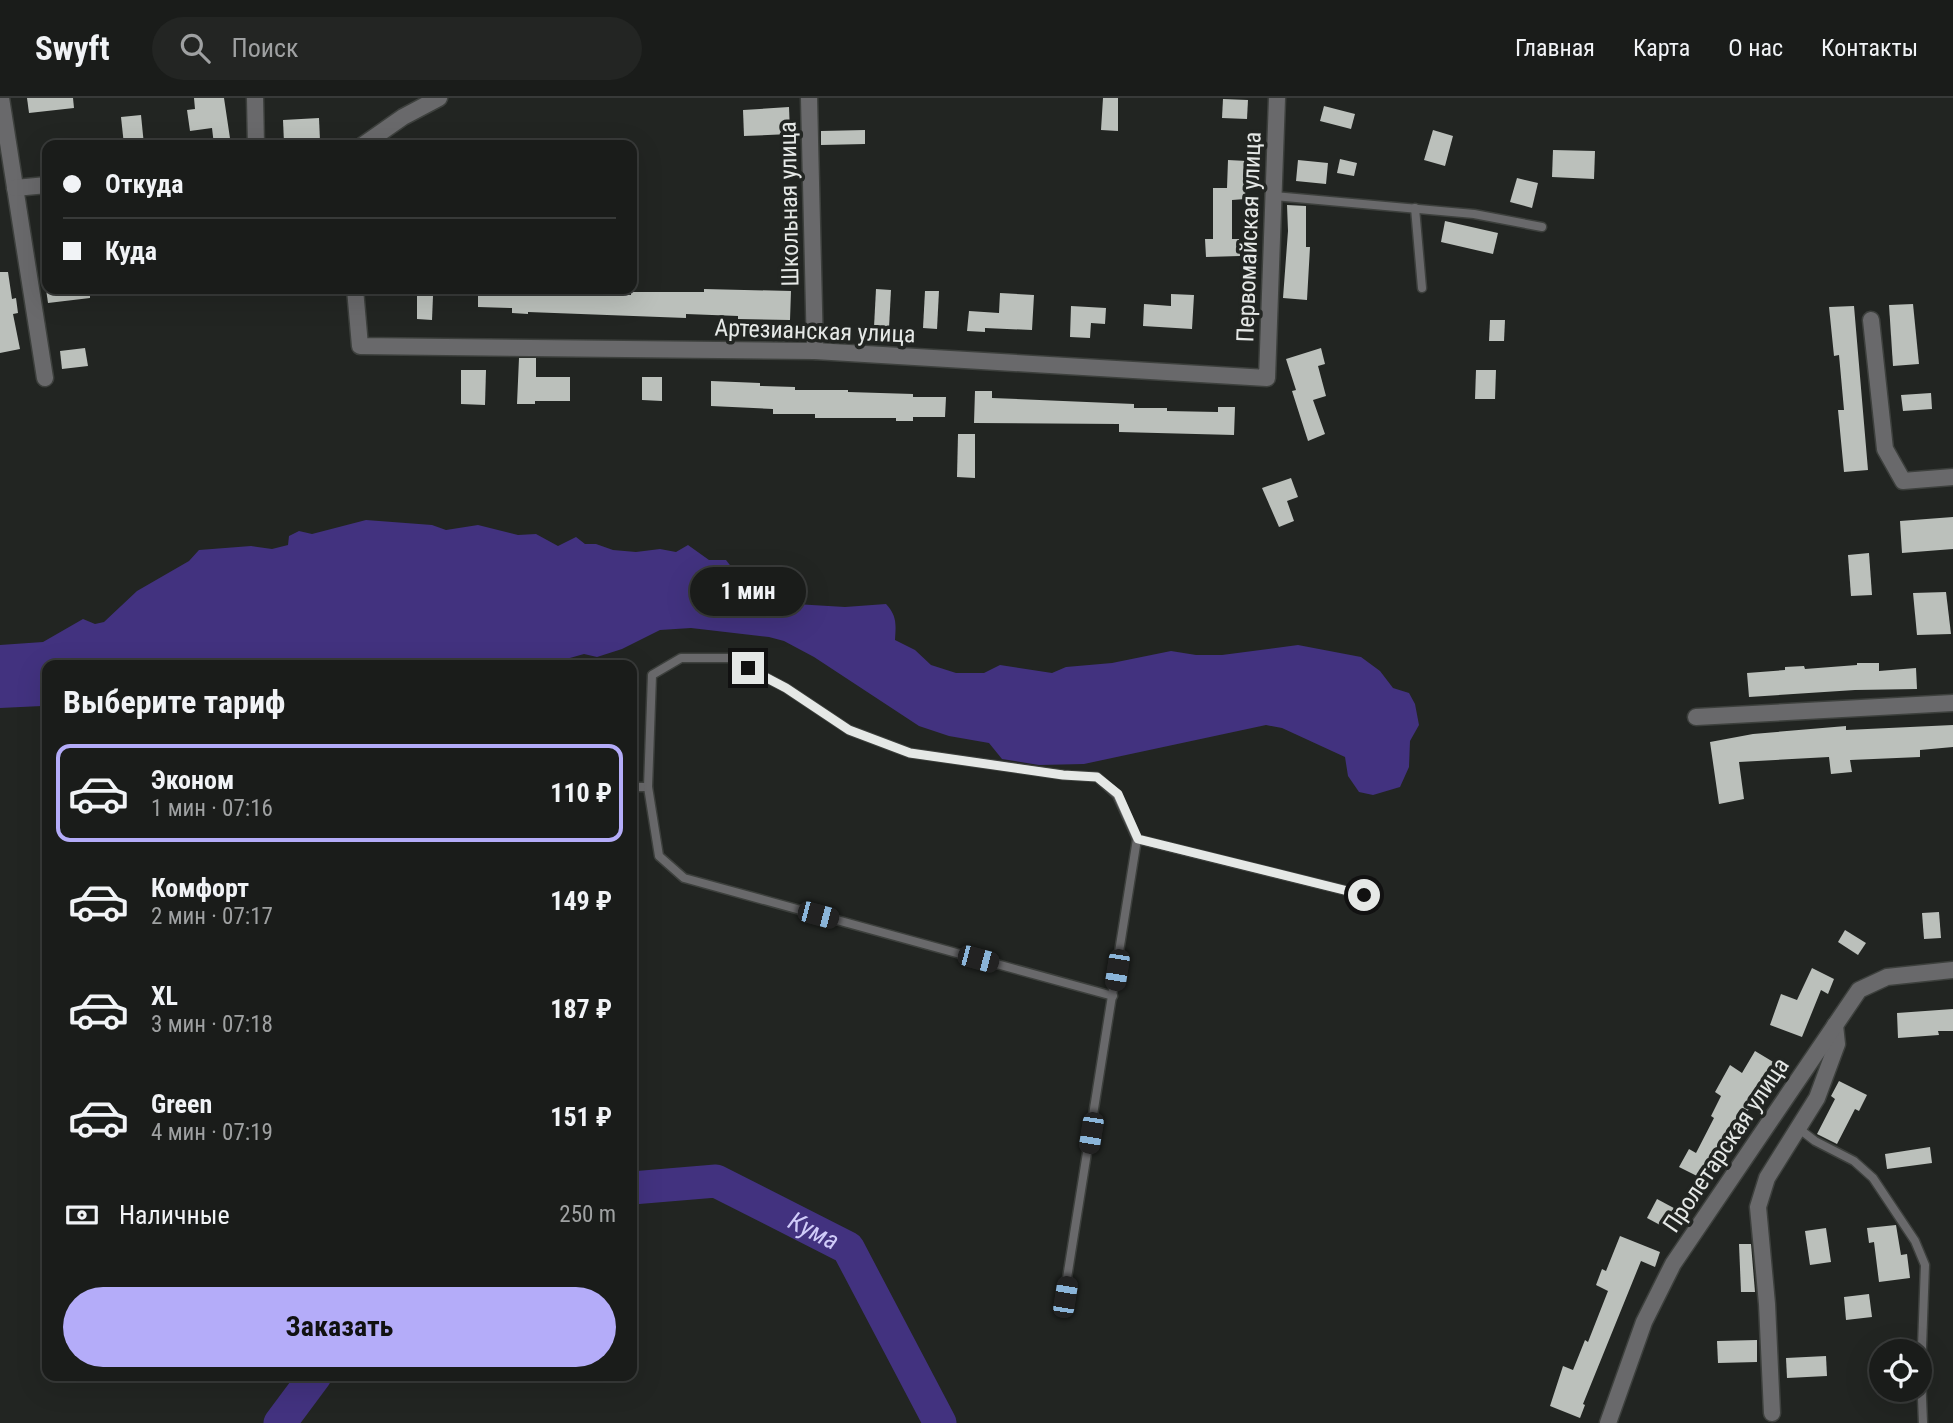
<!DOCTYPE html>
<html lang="ru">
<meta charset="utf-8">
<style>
body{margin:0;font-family:"Roboto Condensed",sans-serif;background:#232523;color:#f1f3f6;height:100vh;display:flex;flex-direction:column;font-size:26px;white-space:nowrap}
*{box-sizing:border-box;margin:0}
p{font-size:23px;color:#9fa1a2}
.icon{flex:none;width:38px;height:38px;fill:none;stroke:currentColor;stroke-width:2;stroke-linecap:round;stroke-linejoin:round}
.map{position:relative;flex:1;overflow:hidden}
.sheet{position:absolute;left:42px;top:562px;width:595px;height:721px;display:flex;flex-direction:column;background:#1a1c1a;border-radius:14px;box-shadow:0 7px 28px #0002,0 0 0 2px #383a39}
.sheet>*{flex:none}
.hud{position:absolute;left:42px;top:42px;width:595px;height:154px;border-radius:14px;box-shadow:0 7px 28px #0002,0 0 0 2px #383a39;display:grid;align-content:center;height:154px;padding:0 21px;background:#1a1c1a}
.controls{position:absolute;left:1869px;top:1241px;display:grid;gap:14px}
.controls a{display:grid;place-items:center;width:63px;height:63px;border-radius:50%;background:#1a1c1a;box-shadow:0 7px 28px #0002,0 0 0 2px #383a39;font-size:35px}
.end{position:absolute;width:32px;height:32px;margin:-16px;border:9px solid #e5e8e6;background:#111;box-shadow:0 0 0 4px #111}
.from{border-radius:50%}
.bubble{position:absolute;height:49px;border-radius:24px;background:#1a1c1a;box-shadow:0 7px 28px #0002,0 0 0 2px #383a39;font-size:23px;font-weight:700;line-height:49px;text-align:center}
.car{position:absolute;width:21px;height:42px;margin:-21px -10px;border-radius:9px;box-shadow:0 0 5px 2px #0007;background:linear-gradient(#222 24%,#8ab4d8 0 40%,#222 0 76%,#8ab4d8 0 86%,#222 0)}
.hud b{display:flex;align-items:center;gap:24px;height:66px;font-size:26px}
.hud b+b{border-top:2px solid #383a39}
.hud i{width:18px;height:18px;background:#f1f3f6}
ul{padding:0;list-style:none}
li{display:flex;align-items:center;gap:21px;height:98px;margin:0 14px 10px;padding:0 7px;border:4px solid transparent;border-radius:14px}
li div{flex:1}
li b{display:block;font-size:26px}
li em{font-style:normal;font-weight:700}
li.current{border-color:#b4acf9}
li>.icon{width:63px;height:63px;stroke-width:1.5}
h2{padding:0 21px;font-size:32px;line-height:84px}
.pay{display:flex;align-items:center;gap:18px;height:77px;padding:0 21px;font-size:26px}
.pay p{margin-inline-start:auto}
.cta{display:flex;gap:14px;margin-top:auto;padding:14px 21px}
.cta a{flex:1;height:80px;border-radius:42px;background:#b4acf9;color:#111;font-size:28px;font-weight:700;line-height:80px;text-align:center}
header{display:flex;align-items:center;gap:42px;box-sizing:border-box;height:98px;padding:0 35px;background:#1a1c1a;border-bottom:2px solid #383a39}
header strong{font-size:33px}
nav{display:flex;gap:38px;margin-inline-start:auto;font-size:24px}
.search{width:490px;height:63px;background:#232523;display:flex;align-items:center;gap:18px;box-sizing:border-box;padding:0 24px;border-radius:38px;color:#9fa1a2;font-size:26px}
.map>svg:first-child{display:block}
.water{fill:#42327f}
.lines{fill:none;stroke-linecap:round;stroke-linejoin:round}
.river{stroke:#42327f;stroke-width:33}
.building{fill:#bbc0bb}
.lane-casing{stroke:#3d403d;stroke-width:11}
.street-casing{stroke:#3d403d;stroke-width:19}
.lane{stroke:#69696b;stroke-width:8}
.street{stroke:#69696b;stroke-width:16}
.route{stroke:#e5e8e6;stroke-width:9}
.labels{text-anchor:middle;stroke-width:7;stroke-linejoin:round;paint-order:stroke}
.street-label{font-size:24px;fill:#e5e8e6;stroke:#222522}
.water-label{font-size:26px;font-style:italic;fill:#d0ccf9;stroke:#222522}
</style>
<header>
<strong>Swyft</strong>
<div class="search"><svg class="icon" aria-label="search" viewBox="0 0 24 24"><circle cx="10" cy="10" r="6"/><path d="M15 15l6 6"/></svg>Поиск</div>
<nav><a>Главная</a><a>Карта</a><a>О нас</a><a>Контакты</a></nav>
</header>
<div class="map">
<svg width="1953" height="1325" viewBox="0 0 1953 1325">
<rect width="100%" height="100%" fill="#222522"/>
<path class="water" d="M366,422l66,5 14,5 32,-5 40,10 18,-1 22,12 18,-9 9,7h11l17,6 23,2 24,-3 16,3 12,-7 21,15h17l7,9 11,32 101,6 41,-3c11,12 10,20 9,36l20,10 16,15 25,8h28l16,-8 52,8 14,-6 46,-4 59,-12 25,4h26l76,-10 63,12 19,14 13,17 16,5 6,11 4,21 -9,16 -1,26 -9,20 -27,8 -14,-3 -11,-16 -3,-19 -63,-29 -16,-3 -182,39 -45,1 -37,-6 -13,-16 -40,-7 -30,-10 -105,-69 -30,-16 -15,-4 -78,-9 -31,2 -38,19 -25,8 -13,-3 -39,11h-498v48l-5,-7 -42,2v-63l43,-3 40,-23 12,5 9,-2 33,-31 52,-30 10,-11 52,-4 21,3 16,-4 1,-9 10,-5 13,3z"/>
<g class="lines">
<g class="river">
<path id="s1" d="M632,1090l84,-7 132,67 92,175"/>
<polyline points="280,1325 315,1278"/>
</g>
</g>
<g class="building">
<polygon points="27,0 73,0 74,10 29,15"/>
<polygon points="194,0 224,0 231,47 214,47 212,30 190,33 187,12 195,11"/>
<polygon points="1103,0 1118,0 1118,33 1101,32"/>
<polygon points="1223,1 1248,2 1247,21 1222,20"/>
<polygon points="1324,8 1355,16 1351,31 1320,23"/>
<polygon points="789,9 790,36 744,38 743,12"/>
<polygon points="141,17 144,47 124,47 121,19"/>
<polygon points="319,20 320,43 284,45 283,22"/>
<polygon points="865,32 865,46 821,47 821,33"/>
<polygon points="1433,32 1453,38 1445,68 1424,62"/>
<polygon points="1553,52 1595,53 1594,81 1552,79"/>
<polygon points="1340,61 1357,65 1354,78 1337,75"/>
<polygon points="1228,62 1247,63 1245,101 1232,102 1232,141 1239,141 1240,158 1206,159 1205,141 1213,141 1213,90 1227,90"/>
<polygon points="1298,62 1328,65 1326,86 1296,83"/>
<polygon points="1517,80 1538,85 1532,110 1510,104"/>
<polygon points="1287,107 1306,108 1306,149 1310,149 1307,202 1283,200 1288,133"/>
<polygon points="1445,123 1498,135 1493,156 1441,144"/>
<polygon points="0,174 8,174 12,201 16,200 18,215 13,216 20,251 0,255"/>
<polygon points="46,191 90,191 90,200 48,205"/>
<polygon points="478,191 552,191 552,193 631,197 631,194 704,194 704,191 791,193 790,222 738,221 738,218 686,216 686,220 528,214 528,216 512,215 512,210 478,209"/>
<polygon points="876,191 891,192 889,230 874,229"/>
<polygon points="925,193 939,193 937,231 923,230"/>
<polygon points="1000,195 1034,197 1032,232 985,230 985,234 967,233 969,213 999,215"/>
<polygon points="1171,196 1194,197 1192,231 1143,228 1144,206 1171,208"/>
<polygon points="417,198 433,198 432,222 417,221"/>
<polygon points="1913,206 1919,266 1893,268 1889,207"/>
<polygon points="1071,208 1106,210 1105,226 1091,225 1090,240 1070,239"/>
<polygon points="1854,208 1868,372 1844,374 1838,312 1844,312 1839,257 1834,258 1829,209"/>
<polygon points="1490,222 1505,222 1504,243 1489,243"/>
<polygon points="85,250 88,268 62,271 60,253"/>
<polygon points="1321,250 1325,266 1318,268 1326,298 1313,302 1325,336 1308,343 1292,293 1296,292 1286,261"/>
<polygon points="519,260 536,260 536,279 570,279 570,303 535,303 535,306 517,306"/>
<polygon points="461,272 486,272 485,307 461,306"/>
<polygon points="1476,272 1496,272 1495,301 1475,301"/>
<polygon points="642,279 662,279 662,303 642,302"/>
<polygon points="711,283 760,285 760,288 795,289 795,292 848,292 848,294 913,296 913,299 946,299 945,319 913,319 913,323 896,323 896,320 815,320 815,316 773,316 773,311 711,308"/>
<polygon points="975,293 992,293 992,300 1134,306 1134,310 1167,310 1167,313 1218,314 1218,309 1235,309 1234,337 1119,334 1119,326 974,325"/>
<polygon points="1931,295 1932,311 1903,313 1901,297"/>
<polygon points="958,336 975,336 975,380 957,379"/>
<polygon points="1291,380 1298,399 1287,403 1294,423 1279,429 1262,390"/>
<polygon points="1953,419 1953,451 1902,455 1900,423"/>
<polygon points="1869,455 1872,497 1851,498 1848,457"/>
<polygon points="1946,494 1951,536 1917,537 1913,495"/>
<polygon points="1857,565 1879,565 1879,573 1916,570 1917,591 1855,592 1749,599 1747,575 1785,572 1785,569 1804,568 1805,571 1857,567"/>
<polygon points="1953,627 1953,649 1920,652 1920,659 1850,662 1852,674 1831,676 1829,659 1739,664 1744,701 1719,706 1710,644 1753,636 1846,628 1846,632"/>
<polygon points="1939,814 1941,840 1924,841 1922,815"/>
<polygon points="1845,832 1866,845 1858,857 1838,844"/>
<polygon points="1812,870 1834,881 1828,896 1821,892 1802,939 1770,927 1781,896 1797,902"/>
<polygon points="1953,911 1953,933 1938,933 1939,937 1898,940 1897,915"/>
<polygon points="1755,953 1775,965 1745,1018 1749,1020 1741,1035 1738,1033 1724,1061 1717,1058 1705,1082 1679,1069 1689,1051 1696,1055 1714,1020 1711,1018 1721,998 1715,994 1730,967 1742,975"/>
<polygon points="1839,983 1867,997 1859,1013 1855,1011 1837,1046 1817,1036 1835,1001 1831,998"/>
<polygon points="1930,1049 1932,1065 1887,1071 1885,1056"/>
<polygon points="1657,1101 1685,1116 1675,1135 1647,1120"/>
<polygon points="1896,1127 1901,1157 1907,1156 1910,1180 1879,1184 1874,1144 1869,1145 1867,1130"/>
<polygon points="1826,1130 1831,1164 1810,1167 1805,1133"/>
<polygon points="1620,1138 1660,1154 1655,1169 1641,1163 1583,1306 1585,1307 1580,1320 1550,1308 1563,1268 1573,1272 1585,1242 1588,1244 1608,1193 1596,1187 1602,1171 1606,1173"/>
<polygon points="1739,1146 1751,1146 1755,1194 1741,1194"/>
<polygon points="1869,1196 1872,1219 1846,1222 1844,1199"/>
<polygon points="1757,1242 1757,1264 1718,1265 1717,1243"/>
<polygon points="1826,1258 1827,1278 1787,1280 1786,1260"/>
</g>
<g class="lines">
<g class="lane-casing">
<g id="lane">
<polyline points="1274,98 1474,116 1542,129"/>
<polyline points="1415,110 1422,190"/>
<polyline points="632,689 648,689"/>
<polyline points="1113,898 684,780 659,758 648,689 652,577 681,560 729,560 786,590 849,632 910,655 1064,677 1097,679 1117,697 1137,741"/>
<polyline points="1798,1030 1815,1043 1854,1063 1873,1080 1915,1143 1925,1167 1921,1276 1923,1325"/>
<polyline points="1064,1199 1137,741 1364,797"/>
</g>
</g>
<g class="street-casing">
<g id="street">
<polyline points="1,0 45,280"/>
<polyline points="255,0 256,47"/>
<polyline points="809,0 815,253"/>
<polyline points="363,47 403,19 439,0"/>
<polyline points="15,90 47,87"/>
<polyline points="355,191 360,248 815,253 1267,280 1277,0"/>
<polyline points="1871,222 1885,351 1903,383 1953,379"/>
<polyline points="1696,619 1953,605"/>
<polyline points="1772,1315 1767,1206 1758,1109 1767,1080 1817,1000 1837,946 1835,927"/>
<polyline points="1608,1325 1644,1224 1673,1166 1859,892 1887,879 1953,872"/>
</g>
</g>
<use href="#lane" class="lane"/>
<use href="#street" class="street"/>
</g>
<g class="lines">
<polyline class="route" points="748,570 786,590 849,632 910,655 1063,677 1097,679 1118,696 1138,741 1364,797"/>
</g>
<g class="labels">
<g class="street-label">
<text transform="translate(789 106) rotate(-91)" y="8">Школьная улица</text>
<text transform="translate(1249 139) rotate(-88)" y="8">Первомайская улица</text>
<text transform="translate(815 233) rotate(2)" y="8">Артезианская улица</text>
<text transform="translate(1726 1047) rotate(-56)" y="8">Пролетарская улица</text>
</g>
<g class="water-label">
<text dy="9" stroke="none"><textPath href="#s1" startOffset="194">Кума</textPath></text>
</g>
</g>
</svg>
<div class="controls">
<a><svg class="icon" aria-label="locate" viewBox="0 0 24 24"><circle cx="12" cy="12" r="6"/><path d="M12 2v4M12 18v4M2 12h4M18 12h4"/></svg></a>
</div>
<i class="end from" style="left:1364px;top:797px"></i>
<i class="end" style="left:748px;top:570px"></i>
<div class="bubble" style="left:690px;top:469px;width:116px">1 мин</div>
<i class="car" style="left:818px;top:817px;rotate:105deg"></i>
<i class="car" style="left:978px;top:861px;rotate:105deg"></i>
<i class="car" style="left:1117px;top:872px;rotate:189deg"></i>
<i class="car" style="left:1091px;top:1035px;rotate:189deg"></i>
<i class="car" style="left:1065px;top:1199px;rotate:9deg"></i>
<div class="hud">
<b><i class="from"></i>Откуда</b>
<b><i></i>Куда</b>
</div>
<section class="sheet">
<h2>Выберите тариф</h2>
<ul>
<li class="current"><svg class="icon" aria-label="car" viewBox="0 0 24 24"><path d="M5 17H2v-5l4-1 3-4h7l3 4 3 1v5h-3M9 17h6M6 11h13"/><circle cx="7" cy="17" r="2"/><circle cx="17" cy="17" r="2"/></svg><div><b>Эконом</b><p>1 мин · 07:16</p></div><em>110 ₽</em></li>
<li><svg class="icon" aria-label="car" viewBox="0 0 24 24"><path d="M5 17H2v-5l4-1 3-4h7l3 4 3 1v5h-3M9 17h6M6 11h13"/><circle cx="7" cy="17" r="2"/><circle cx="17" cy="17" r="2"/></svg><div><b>Комфорт</b><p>2 мин · 07:17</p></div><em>149 ₽</em></li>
<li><svg class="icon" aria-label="car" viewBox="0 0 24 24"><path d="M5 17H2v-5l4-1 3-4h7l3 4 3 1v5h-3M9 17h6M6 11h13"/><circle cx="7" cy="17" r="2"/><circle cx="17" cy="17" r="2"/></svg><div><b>XL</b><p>3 мин · 07:18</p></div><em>187 ₽</em></li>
<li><svg class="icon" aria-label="car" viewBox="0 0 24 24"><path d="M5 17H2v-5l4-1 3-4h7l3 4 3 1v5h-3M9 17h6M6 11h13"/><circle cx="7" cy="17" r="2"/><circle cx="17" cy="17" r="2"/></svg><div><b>Green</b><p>4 мин · 07:19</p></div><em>151 ₽</em></li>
</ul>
<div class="pay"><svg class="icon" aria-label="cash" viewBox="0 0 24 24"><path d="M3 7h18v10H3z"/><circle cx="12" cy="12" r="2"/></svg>Наличные<p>250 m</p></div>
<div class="cta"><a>Заказать</a></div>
</section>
</div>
